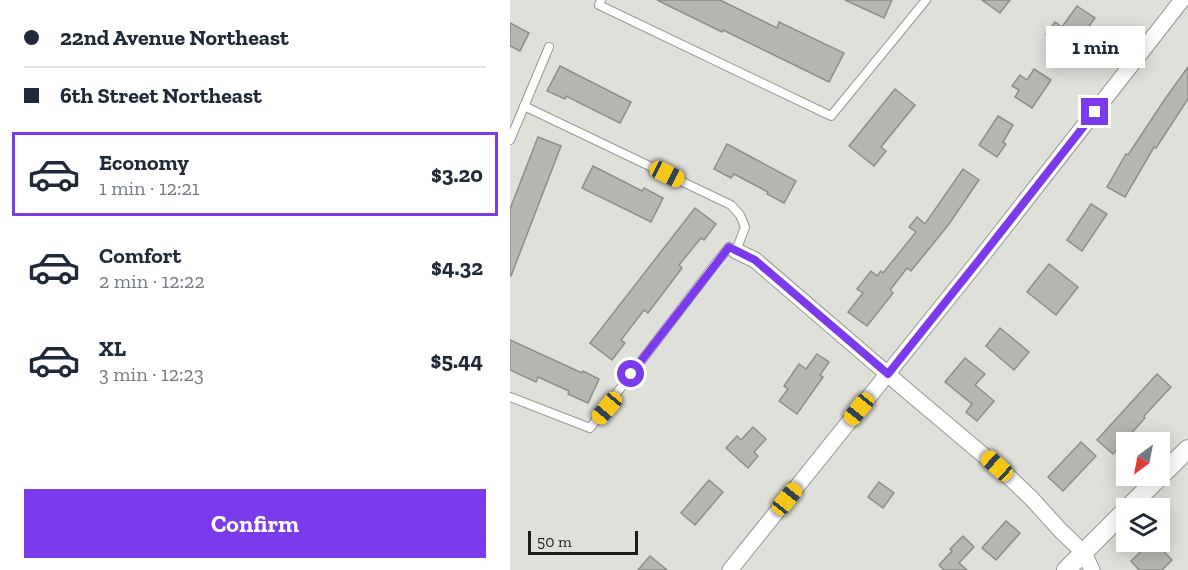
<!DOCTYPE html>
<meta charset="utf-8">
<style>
body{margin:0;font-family:"Zilla Slab",serif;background:#f6f6f7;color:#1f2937;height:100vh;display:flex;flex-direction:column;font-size:22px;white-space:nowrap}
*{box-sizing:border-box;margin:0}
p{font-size:20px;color:#747a83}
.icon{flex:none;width:33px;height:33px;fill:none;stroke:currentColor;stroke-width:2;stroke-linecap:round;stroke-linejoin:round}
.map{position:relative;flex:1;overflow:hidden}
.panel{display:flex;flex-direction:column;background:#fff;width:510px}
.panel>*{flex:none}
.hud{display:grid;align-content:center;height:132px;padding:0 24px;background:#fff}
.needle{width:39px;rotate:212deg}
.buttons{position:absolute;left:606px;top:432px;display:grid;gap:12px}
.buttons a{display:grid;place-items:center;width:54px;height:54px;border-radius:0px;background:#fff;box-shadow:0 3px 15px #0003;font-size:30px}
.scale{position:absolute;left:18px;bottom:15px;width:110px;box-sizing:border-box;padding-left:6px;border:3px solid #1b1b19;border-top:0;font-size:16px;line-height:21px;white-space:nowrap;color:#1b1b19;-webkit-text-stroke:4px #dfe0da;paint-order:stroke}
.end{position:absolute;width:27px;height:27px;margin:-14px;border:8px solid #7c3aed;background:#fff;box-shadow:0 0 0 3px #fff}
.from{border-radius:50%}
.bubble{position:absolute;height:42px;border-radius:0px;background:#fff;box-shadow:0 3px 15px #0003;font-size:20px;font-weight:800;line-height:42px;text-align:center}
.car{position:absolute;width:18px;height:36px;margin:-18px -9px;border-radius:8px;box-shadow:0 0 4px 2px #0007;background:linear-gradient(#f5c518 24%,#345 0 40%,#f5c518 0 76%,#345 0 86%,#f5c518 0)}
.hud b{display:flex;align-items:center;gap:21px;height:57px;font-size:22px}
.hud b+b{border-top:2px solid #e0e1e3}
.hud i{width:15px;height:15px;background:#1f2937}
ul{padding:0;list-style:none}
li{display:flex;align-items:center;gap:18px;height:84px;margin:0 12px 9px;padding:0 12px;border:3px solid transparent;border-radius:0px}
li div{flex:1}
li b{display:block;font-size:22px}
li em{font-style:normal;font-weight:800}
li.selected{border-color:#7c3aed}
li>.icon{width:54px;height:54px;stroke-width:1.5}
.button{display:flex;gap:12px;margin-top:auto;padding:12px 24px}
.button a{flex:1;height:69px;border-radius:0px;background:#7c3aed;color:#fff;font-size:24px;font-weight:800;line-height:69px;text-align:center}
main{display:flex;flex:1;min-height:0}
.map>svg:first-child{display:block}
.building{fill:#b7b7b2;stroke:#8d8e89;stroke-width:1.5}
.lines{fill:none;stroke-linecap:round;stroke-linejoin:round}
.service-casing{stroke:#979892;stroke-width:10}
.minor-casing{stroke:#979892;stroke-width:17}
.tertiary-casing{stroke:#979892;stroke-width:20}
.service{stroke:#fff;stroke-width:8}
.minor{stroke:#fff;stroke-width:15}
.tertiary{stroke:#fff;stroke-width:18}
.route{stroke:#7c3aed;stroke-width:8}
</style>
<main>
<section class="panel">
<div class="hud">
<b><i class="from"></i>22nd Avenue Northeast</b>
<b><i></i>6th Street Northeast</b>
</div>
<ul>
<li class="selected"><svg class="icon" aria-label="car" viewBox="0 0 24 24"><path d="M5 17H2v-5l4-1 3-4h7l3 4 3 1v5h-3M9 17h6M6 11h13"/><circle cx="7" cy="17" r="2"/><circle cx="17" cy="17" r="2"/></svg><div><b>Economy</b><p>1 min · 12:21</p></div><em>$3.20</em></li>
<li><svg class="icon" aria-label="car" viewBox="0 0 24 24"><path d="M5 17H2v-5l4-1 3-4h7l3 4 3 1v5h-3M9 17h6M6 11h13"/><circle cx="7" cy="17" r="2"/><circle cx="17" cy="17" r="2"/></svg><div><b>Comfort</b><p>2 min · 12:22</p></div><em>$4.32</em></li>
<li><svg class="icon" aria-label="car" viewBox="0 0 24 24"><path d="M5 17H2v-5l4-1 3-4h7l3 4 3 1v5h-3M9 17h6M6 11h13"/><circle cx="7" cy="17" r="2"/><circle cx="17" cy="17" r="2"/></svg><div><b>XL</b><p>3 min · 12:23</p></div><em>$5.44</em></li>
</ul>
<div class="button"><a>Confirm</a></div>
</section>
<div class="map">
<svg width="678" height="570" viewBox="0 0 678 570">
<rect width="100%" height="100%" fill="#dfe0da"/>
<g class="building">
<polygon points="147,0 210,0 267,28 269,22 334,53 319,82 213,30 212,32"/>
<polygon points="335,0 382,0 374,18"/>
<polygon points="472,0 500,0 490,13"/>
<polygon points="567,6 585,18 560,52 536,34 545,22 552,27"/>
<polygon points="0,23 19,33 10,51 0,46"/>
<polygon points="50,66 121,102 110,123 56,96 55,99 37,91"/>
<polygon points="678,67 678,99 646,148 644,147 615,197 597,187 616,154 618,155 655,99"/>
<polygon points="524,69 541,80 522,108 505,97 509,90 502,86 510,75 517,80"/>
<polygon points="385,89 405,105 371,147 376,151 364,166 339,146"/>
<polygon points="488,116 503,125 493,142 496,144 487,157 469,145"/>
<polygon points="28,137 51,146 1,276 0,275 0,209"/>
<polygon points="217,144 286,181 274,203 257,194 258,192 224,174 221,178 204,169"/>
<polygon points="83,166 132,191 134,188 153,198 141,222 72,188"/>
<polygon points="453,169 469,180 439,224 401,271 397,268 380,290 383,293 357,326 338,312 353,293 347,289 361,271 367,276 371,271 373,273 406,232 399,227 407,217 415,224"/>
<polygon points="581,204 597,214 572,251 557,240"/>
<polygon points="185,208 206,224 194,240 191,238 169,265 172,268 138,313 134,310 111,340 115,343 102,360 80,343"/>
<polygon points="539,264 568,287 546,315 517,292"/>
<polygon points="490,328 519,352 504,370 476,346"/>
<polygon points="0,340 72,373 73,371 89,379 78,403 58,394 59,391 28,377 26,382 0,370"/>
<polygon points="307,354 319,362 310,375 313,377 287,414 269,401 278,389 274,386 289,364 296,369"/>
<polygon points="455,358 475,374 465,385 484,401 467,421 456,412 462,404 435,382"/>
<polygon points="647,374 661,387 634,416 635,418 603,454 587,440"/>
<polygon points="243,427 256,439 244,452 248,456 238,468 216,448 227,436 231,440"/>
<polygon points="571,442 586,456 553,491 538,477"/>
<polygon points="199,480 213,492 185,525 171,513"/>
<polygon points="369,482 384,493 373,508 358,497"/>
<polygon points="496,521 510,533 486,560 472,548"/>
<polygon points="453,536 464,547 449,563 457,570 434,570 429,565 442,551 440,549"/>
<polygon points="641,542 645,542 662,560 652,570 629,570 621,561"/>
<polygon points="140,556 157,570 128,570"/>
</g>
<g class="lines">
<g class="service-casing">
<g id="service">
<polyline points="91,0 89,5 321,116 416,0"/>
<polyline points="0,140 39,47"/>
<polyline points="0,397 80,428 206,263 219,247 226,251 235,227 230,215 221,205 14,106"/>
</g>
</g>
<g class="minor-casing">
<g id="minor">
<polyline points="226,251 245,260 402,395 497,475 522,499 550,530 574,553 582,570"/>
<polyline points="220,570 469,260 672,0"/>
</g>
</g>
<g class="tertiary-casing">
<g id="tertiary">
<polyline points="618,508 678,449"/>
<polyline points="556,570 616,510"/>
</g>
</g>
<use href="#service" class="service"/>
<use href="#minor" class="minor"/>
<use href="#tertiary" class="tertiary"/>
</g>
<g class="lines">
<polyline class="route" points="121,374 219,247 245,260 378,374 469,260 585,112"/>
</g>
</svg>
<div class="buttons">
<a><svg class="needle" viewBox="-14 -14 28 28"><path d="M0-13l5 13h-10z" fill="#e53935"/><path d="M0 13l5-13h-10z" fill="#747a83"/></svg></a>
<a><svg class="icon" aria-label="layers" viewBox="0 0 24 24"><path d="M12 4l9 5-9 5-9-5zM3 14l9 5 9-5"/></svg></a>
</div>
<div class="scale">50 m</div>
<i class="end from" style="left:121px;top:374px"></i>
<i class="end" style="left:585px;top:112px"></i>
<div class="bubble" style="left:536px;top:26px;width:99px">1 min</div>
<i class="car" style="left:157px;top:174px;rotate:116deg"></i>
<i class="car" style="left:97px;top:408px;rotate:220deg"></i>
<i class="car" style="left:349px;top:409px;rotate:219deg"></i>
<i class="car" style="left:487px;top:466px;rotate:312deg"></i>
<i class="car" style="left:277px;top:499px;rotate:39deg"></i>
</div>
</main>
